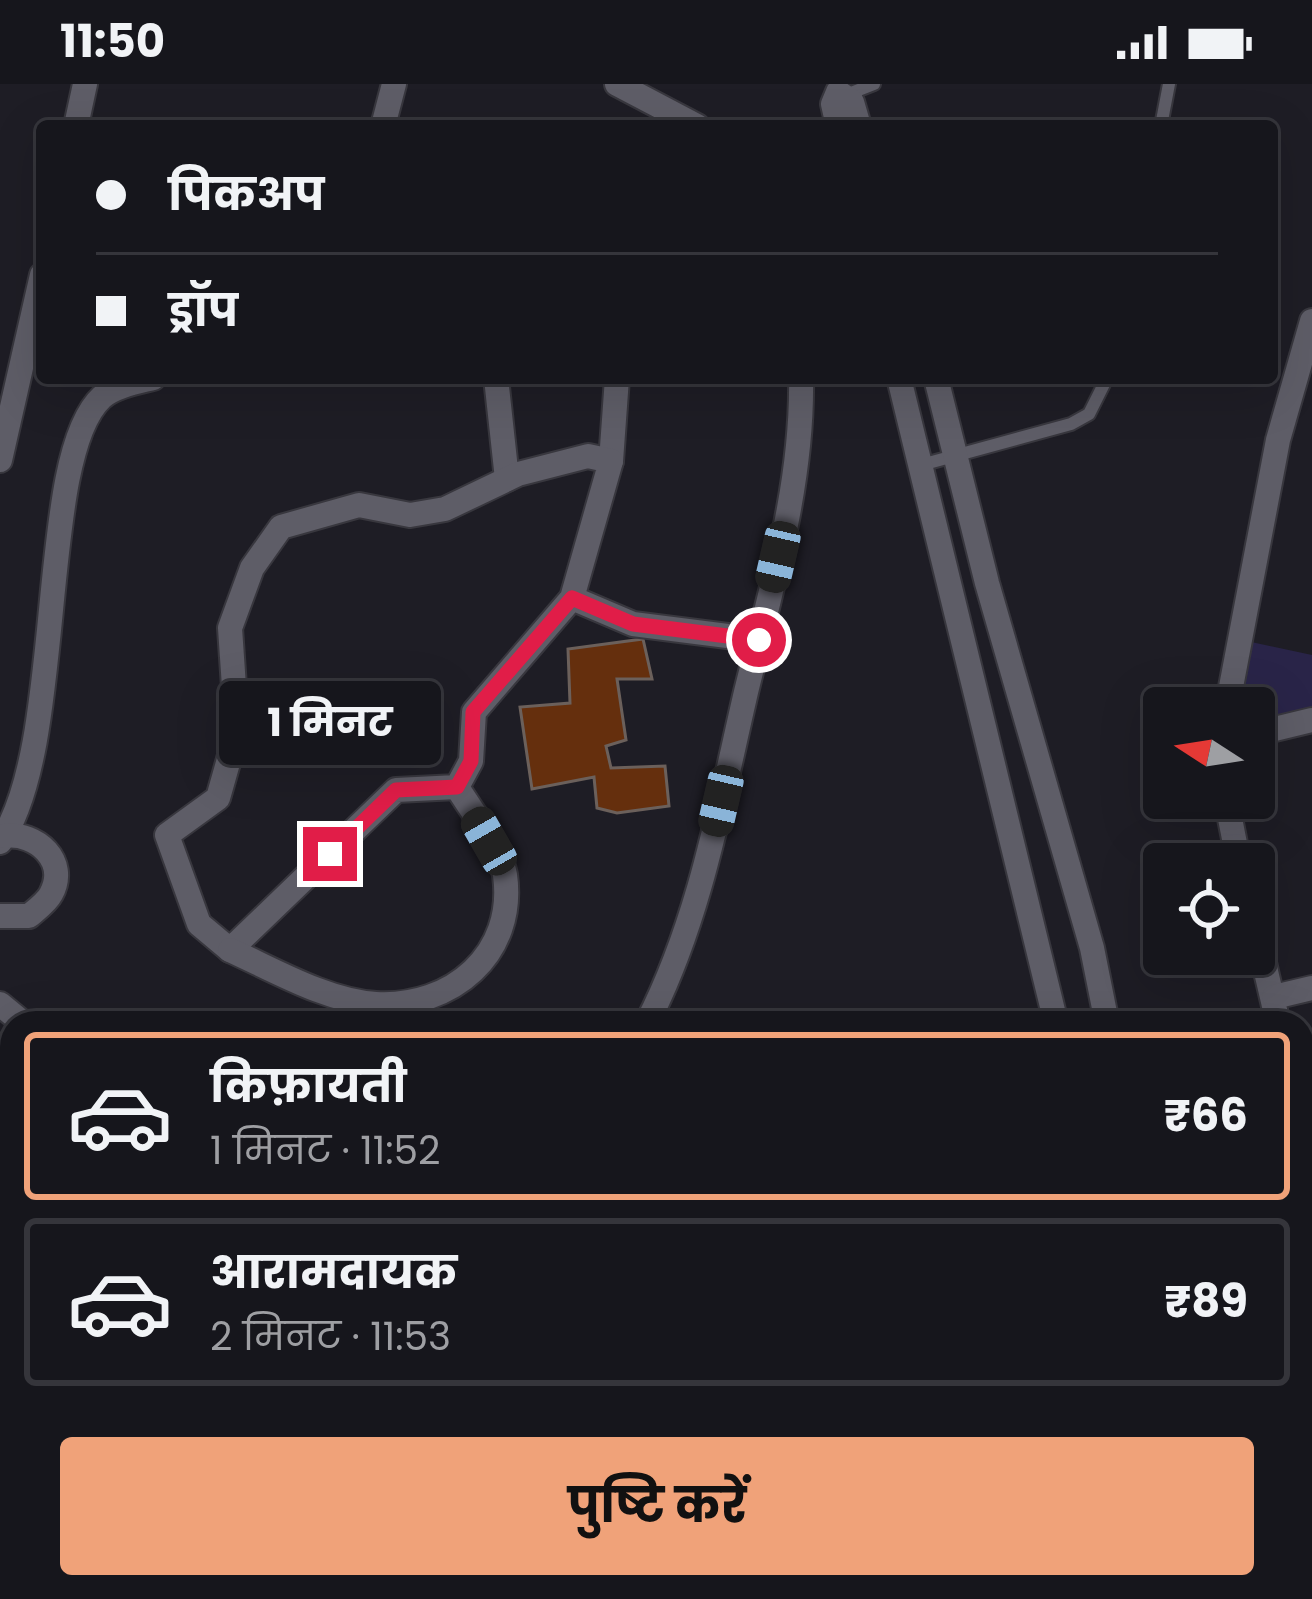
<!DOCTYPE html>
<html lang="hi">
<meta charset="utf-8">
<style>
body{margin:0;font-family:Poppins,"Noto Sans Devanagari",sans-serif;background:#232329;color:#f1f3f6;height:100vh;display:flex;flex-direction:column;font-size:45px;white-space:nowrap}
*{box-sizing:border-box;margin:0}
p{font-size:39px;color:#9e9fa3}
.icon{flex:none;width:66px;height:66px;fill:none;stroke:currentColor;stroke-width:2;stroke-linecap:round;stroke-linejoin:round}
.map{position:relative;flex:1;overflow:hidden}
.sheet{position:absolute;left:0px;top:927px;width:1314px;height:588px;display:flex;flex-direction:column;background:#16161c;border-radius:36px 36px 0 0;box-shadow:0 12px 48px #0002,0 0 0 3px #35353b}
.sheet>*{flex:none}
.banner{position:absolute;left:36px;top:36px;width:1242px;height:264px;border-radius:12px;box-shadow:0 12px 48px #0002,0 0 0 3px #35353b;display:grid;align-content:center;height:264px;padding:0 60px;background:#16161c}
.needle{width:78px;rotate:282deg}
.tools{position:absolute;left:1143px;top:603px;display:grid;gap:24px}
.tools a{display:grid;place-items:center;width:132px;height:132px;border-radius:12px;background:#16161c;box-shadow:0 12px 48px #0002,0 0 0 3px #35353b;font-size:60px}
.end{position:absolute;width:54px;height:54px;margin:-27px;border:15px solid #e11d48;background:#fff;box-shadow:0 0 0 6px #fff}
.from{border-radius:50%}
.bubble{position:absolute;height:84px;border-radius:12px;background:#16161c;box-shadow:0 12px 48px #0002,0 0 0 3px #35353b;font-size:39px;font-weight:700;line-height:84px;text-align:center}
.car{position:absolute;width:36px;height:72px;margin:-36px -18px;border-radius:15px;box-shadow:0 0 9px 3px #0007;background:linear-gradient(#222 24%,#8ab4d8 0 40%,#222 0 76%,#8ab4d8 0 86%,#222 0)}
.banner b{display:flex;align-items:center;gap:42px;height:114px;font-size:45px}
.banner b+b{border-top:3px solid #35353b}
.banner i{width:30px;height:30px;background:#f1f3f6}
ul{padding:21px 0 0;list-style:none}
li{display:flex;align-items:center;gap:36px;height:168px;margin:0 24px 18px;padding:0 36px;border:6px solid #35353b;border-radius:12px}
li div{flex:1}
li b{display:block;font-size:45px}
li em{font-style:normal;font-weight:700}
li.active{border-color:#f0a279}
li>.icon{width:108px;height:108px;stroke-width:1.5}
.primary-button{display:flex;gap:24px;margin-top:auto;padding:24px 60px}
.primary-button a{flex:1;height:138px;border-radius:12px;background:#f0a279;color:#111;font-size:48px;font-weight:700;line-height:138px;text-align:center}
.status{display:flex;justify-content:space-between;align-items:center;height:84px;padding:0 60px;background:#16161c;direction:ltr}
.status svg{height:33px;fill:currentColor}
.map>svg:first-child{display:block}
.green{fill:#292448}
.building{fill:#652f0d;stroke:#6b605b;stroke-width:3}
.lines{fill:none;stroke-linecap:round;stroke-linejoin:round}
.service-casing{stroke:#38373e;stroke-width:16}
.minor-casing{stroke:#38373e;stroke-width:28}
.service{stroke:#5e5d67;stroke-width:12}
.minor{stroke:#5e5d67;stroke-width:24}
.route{stroke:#e11d48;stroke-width:15}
</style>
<div class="status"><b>11:50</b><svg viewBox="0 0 49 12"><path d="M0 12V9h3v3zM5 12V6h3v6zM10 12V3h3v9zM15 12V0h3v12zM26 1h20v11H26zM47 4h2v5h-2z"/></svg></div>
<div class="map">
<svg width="1312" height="1515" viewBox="0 0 1312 1515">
<rect width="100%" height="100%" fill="#1e1d25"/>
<g class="green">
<polygon points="1242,556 1312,571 1312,627 1254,641 1254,624 1234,624"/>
<polygon points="0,1330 12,1332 12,1392 0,1389"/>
<polygon points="864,1503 1149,1503 1098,1515 862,1515"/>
</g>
<polygon class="building" points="643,555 652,595 617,595 626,656 606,662 611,684 665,682 669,722 617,729 597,724 594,693 532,705 520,623 570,619 568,565"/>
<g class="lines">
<g class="service-casing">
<g id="service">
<polyline points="846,11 874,0"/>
<polyline points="1161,42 1169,0"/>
<polyline points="921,381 1071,340 1089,330 1107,294"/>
</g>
</g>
<g class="minor-casing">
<g id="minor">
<polyline points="617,0 697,42"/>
<polyline points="76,42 85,0"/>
<polyline points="383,42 394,0"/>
<polyline points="838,42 833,20 838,8 852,18 859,42"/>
<polyline points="496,294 507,395"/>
<polyline points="899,294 1056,939"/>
<polyline points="936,294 987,499 1092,864 1107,939"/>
<polyline points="0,376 42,191"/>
<polyline points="611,377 617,294"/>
<polyline points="572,514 611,377 588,372 518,390 445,425 410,431 359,421 281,443 252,484 230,544 237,647 218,714 167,751 199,840 230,866 396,706 457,703 471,677 474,628 572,514 633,540 759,556"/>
<polyline points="1227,624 1278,356 1312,237"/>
<polyline points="1254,650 1312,636"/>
<polyline points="1226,714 1239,780"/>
<path d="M0,758c67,-96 36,-385 102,-445 13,-11 35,-15 51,-19"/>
<path d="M0,832h29c7,-6 18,-14 22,-22 18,-33 -15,-62 -46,-58"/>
<polyline points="1254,836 1278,939"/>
<path d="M230,866c44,20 97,51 146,54 76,4 140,-50 129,-129 -5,-29 -33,-63 -48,-88"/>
<polyline points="1274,913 1312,904"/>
<polyline points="0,920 23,939"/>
<path d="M647,939c53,-103 73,-219 99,-331 25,-103 57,-208 55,-314"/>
<polyline points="1302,1078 1312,1076"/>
<polyline points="1302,1122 1312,1119"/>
<polyline points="0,1415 12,1418"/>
<polyline points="0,1455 12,1458"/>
<polyline points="1302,1480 1312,1481"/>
<polyline points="231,1503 289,1515"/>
<polyline points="415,1503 471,1515"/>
<polyline points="1249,1503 1252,1515"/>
<polyline points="851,1515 853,1503"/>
<polyline points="1140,1515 1190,1503"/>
<polyline points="1298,1515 1312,1511"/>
</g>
</g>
<use href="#service" class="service"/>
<use href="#minor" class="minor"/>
</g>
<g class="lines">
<polyline class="route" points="330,770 396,706 457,703 471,677 473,628 572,514 633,540 759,556"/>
</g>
</svg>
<div class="tools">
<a><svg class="needle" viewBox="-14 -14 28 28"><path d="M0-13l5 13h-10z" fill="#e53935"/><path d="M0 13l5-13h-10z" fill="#9e9fa3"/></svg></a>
<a><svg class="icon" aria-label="locate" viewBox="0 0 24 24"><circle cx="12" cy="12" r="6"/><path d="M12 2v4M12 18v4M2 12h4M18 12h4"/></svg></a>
</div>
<i class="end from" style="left:759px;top:556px"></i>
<i class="end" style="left:330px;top:770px"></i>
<div class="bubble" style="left:219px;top:597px;width:222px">1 मिनट</div>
<i class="car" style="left:778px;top:473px;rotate:193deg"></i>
<i class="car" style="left:721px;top:717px;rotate:193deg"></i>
<i class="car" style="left:489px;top:757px;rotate:330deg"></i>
<div class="banner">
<b><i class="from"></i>पिकअप</b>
<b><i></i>ड्रॉप</b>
</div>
<section class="sheet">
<ul>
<li class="active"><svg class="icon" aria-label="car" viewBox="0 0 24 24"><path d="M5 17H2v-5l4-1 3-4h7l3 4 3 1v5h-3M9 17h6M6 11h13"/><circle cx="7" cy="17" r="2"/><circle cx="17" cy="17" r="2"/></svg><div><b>किफ़ायती</b><p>1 मिनट · 11:52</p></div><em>₹66</em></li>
<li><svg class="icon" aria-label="car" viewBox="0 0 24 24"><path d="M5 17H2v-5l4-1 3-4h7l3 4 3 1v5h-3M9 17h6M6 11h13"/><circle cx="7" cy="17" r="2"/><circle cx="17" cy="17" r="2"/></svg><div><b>आरामदायक</b><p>2 मिनट · 11:53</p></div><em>₹89</em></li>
</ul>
<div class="primary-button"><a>पुष्टि करें</a></div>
</section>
</div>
